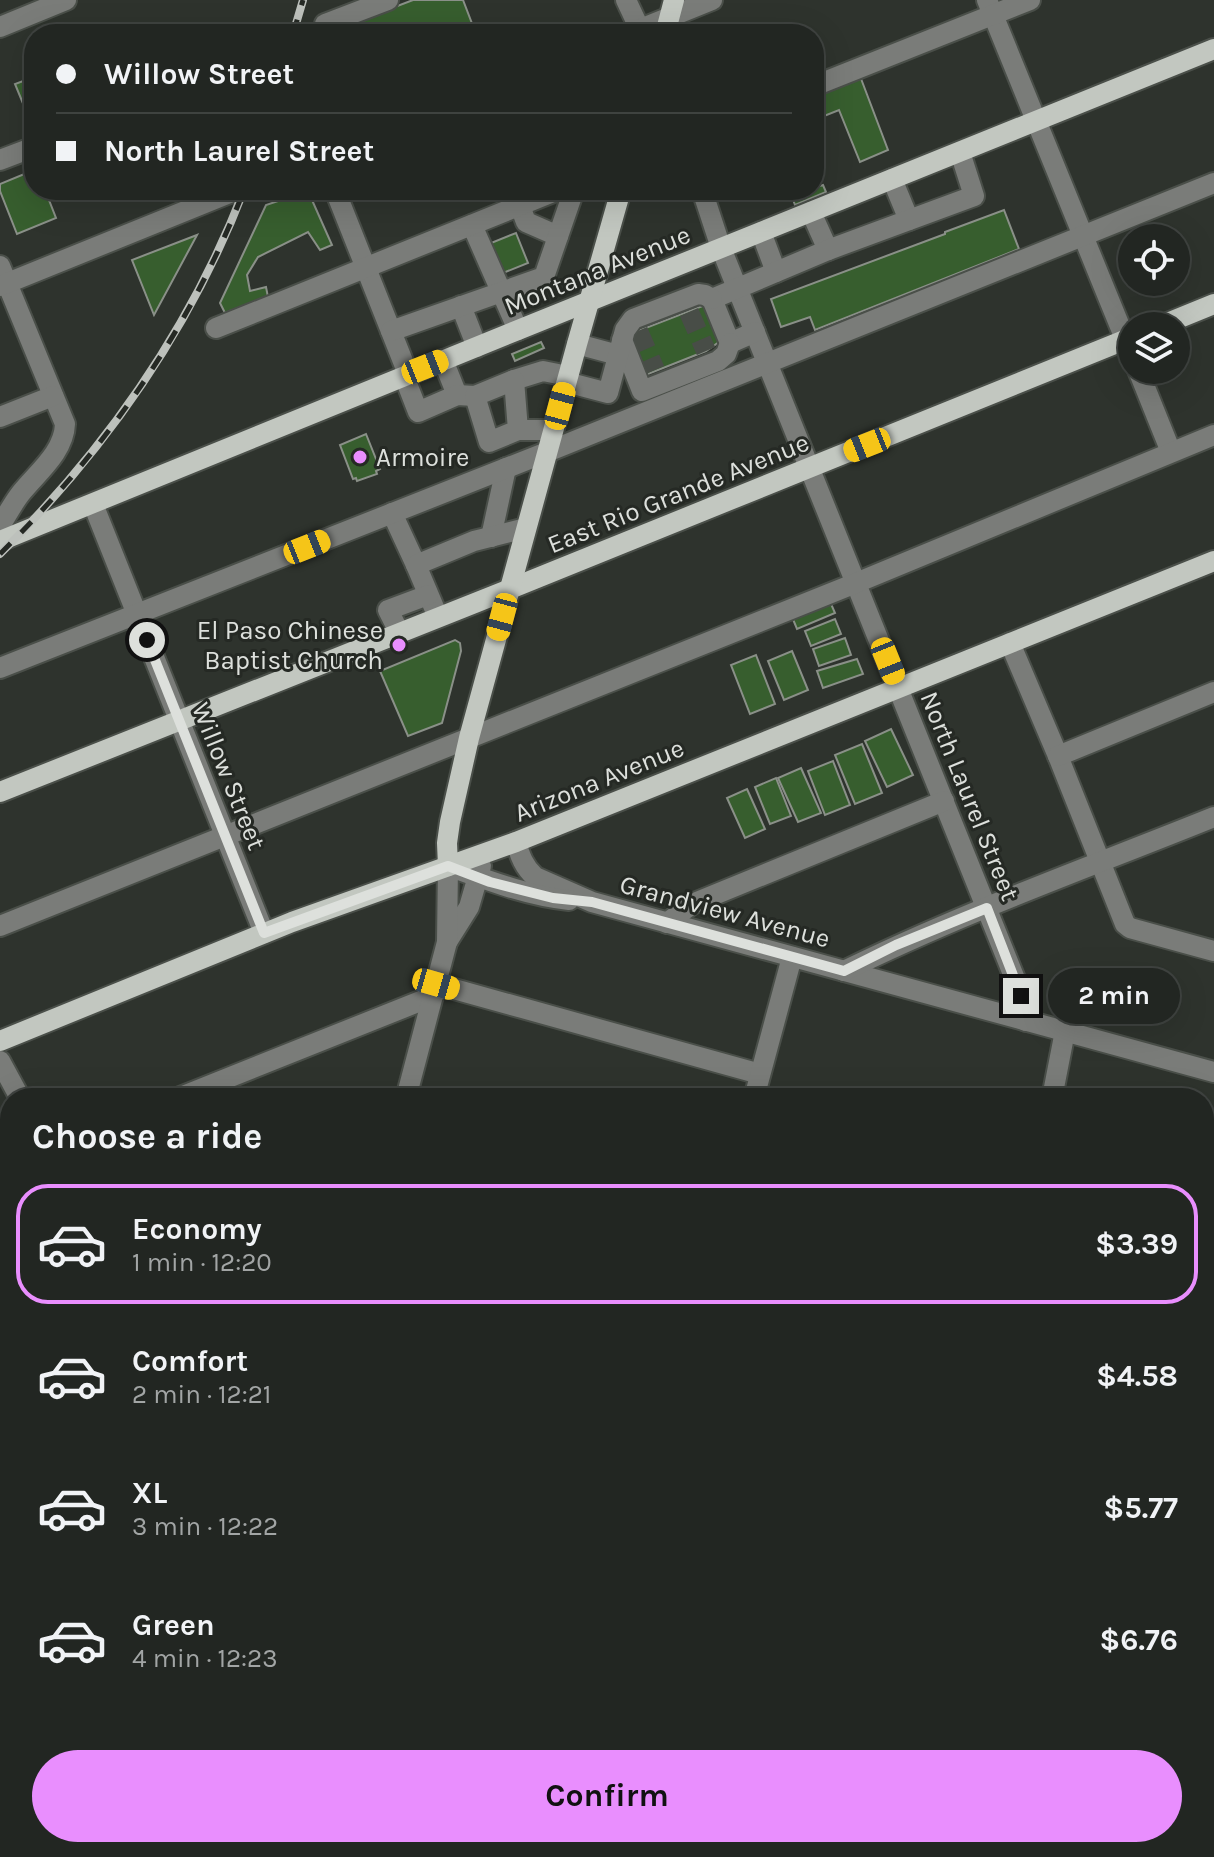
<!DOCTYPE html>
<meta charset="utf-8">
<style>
body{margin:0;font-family:Karla,sans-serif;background:#2a2e2a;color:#f1f3f6;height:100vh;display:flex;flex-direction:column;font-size:30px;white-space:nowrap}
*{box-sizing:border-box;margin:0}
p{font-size:26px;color:#a2a5a5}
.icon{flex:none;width:44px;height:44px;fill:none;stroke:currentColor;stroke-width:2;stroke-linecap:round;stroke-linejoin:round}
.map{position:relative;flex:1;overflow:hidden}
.panel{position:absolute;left:0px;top:1088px;width:1214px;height:770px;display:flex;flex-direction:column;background:#222622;border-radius:32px 32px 0 0;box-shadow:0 8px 32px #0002,0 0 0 2px #3f4340}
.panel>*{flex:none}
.top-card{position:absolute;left:24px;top:24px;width:800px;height:176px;border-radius:32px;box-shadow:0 8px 32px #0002,0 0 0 2px #3f4340;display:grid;align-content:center;height:176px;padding:0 32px;background:#222622}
.buttons{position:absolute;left:1118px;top:224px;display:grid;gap:16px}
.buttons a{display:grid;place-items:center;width:72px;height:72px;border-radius:50%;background:#222622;box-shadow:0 8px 32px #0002,0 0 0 2px #3f4340;font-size:40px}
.end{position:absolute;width:36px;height:36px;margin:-18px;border:10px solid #dde0dc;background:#111;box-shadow:0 0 0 4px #111}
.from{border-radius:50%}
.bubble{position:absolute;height:56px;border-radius:28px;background:#222622;box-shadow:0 8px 32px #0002,0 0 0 2px #3f4340;font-size:26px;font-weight:700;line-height:56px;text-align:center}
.car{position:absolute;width:24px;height:48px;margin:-24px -12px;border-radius:10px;box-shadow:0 0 6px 2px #0007;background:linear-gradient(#f5c518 24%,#345 0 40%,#f5c518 0 76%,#345 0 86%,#f5c518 0)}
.top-card b{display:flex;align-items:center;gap:28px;height:76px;font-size:30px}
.top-card b+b{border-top:2px solid #3f4340}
.top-card i{width:20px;height:20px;background:#f1f3f6}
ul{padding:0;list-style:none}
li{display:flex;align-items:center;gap:24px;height:120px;margin:0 16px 12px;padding:0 16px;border:4px solid transparent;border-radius:32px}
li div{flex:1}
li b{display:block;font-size:30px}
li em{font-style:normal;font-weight:700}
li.active{border-color:#e98efe}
li>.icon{width:72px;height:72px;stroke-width:1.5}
h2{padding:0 32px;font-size:36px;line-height:96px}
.button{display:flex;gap:16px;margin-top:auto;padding:16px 32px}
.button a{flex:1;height:92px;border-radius:48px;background:#e98efe;color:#111;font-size:32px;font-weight:700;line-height:92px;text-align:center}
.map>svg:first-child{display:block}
.building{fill:#375e2e;stroke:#8a9088;stroke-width:2}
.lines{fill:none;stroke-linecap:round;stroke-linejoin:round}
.minor-tunnel{stroke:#484d47;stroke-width:20;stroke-dasharray:20 10;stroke-linecap:butt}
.minor-casing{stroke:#4a4f49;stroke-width:24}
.major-casing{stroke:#4a4f49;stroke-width:24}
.minor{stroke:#7a7c79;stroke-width:20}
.major{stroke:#c2c7c0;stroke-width:20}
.rail-casing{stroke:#bdc1bc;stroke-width:8}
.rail{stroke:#252924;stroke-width:5;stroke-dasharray:15;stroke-linecap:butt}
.route{stroke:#dde0dc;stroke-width:10}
.poi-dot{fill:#e98efe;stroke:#252924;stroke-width:3}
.labels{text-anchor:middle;stroke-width:6;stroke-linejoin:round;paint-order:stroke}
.street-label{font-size:26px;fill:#dde0dc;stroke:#252924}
.poi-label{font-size:26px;fill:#dde0dc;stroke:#252924;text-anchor:start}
</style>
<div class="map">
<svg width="1214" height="1857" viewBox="0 0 1214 1857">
<rect width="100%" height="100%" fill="#2e332d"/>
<g class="building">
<polygon points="413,0 463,0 476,34 330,34 329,32"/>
<polygon points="860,76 888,150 860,162 839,110 814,120 814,95"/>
<polygon points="34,77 34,102 24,106 15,84"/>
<polygon points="34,170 34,190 45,190 56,218 17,234 0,191 0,184"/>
<polygon points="823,185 826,192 795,205 792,197 814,190 814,188"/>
<polygon points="308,191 332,245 320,250 308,232 258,257 247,275 250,291 266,287 268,297 225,313 220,303 266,205"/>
<polygon points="1004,210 1019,249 815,330 810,317 781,327 771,299 945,234 945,232"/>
<polygon points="516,233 528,263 503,273 491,243"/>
<polygon points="197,235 154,315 132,260"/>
<polygon points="705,305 719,342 706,351 643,376 630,334"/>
<polygon points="541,342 544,348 515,361 512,354"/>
<polygon points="366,434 380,469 376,471 377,474 357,481 356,478 353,479 340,445"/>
<polygon points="828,597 835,613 797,629 790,612"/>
<polygon points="835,619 841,634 811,646 805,631"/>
<polygon points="845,638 851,655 819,666 813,649"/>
<polygon points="455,640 460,643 461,651 442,723 408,736 380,671"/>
<polygon points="792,651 808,690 784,700 768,661"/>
<polygon points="756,655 775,704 750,714 731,665"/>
<polygon points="857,659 863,674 823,688 817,671"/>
<polygon points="891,729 913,775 887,787 865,741"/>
<polygon points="862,744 882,793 855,804 835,755"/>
<polygon points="833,761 850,805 825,815 808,771"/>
<polygon points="801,768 821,813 798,822 778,778"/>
<polygon points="776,778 791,816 770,824 755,787"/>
<polygon points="747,789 765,829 745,838 727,798"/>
<polygon points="1214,1204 1214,1390 1208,1391 1210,1405 1214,1404 1214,1450 1205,1451 1204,1205"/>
<polygon points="1214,1574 1214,1791 1212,1792 1214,1798 1214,1813 1204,1810 1204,1579"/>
<polygon points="845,1848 894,1848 891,1857 843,1857"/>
<polygon points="1044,1848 1156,1848 1161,1856 1174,1851 1177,1857 1042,1857"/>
</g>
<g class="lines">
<g class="minor-tunnel">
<polyline points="689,312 706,351"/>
<polyline points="638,331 655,370"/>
<polyline points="1204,1438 1214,1436"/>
</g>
<g class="minor-casing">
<g id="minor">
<polyline points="626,0 642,34"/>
<polyline points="987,0 1132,356"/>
<polyline points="325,24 388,0"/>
<polyline points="0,27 66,0"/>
<polyline points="628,34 712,0"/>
<polyline points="814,86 1030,0"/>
<polyline points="0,160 34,147"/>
<polyline points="892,179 909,220"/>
<polyline points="335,190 408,374"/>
<polyline points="702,190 721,248 1015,979 1026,1021"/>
<polyline points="520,206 526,222 558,236"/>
<polyline points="811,212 828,250"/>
<polyline points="472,225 518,330"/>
<polyline points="761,232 776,272"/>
<path d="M0,266l65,158c-1,28 -27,48 -44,69 -8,10 -14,22 -21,33"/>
<polyline points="0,286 237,190"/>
<polyline points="461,306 477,347"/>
<polyline points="216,328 558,190"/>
<polyline points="391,331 544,277 574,190"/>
<polyline points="755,332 730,343 712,299 828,250 974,196 960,152"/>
<polyline points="622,340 642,391 718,361 726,354 730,343"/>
<polyline points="577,344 618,355"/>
<polyline points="443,360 457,395"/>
<polyline points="1138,370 1171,452"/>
<polyline points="404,376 418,412 457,395 475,396"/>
<polyline points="514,380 543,371 568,376"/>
<polyline points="566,382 608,393 625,330 633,319 698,294 705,295 712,299"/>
<polyline points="0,417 53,396"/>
<polyline points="518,430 514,380 475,396 489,442 518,430 553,430"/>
<polyline points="93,504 264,933"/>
<polyline points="392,513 416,565"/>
<polyline points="491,537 506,468"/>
<polyline points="438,617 416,565 474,541 526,528"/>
<polyline points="399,632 388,610 428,595"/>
<polyline points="1010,643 1058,756 1125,924 1130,928 1214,951"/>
<polyline points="0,668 547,452 1214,183"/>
<polyline points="1058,756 1214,692"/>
<path d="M516,842c4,14 8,25 19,35l57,25 622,170"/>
<polyline points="667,923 692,904 944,801"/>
<polyline points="0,926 856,583 1214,435"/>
<polyline points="447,942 469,907 481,866"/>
<path d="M844,971c120,-59 246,-104 370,-154"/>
<polyline points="436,984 760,1074"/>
<polyline points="0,1061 20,1098"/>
<polyline points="178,1098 433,996"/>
<path d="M406,1098l41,-156 1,-76c39,14 80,30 121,34"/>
<polyline points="754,1098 792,957"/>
<polyline points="1052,1098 1065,1031"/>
<polyline points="0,1166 10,1164"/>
<polyline points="0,1338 10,1389"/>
<polyline points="1204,1486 1214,1484"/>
<polyline points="1204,1530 1214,1536"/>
<polyline points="0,1642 10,1640"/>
<polyline points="0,1693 10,1691"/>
<polyline points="0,1724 10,1726"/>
<polyline points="1214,1847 1214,1853"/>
<polyline points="447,1848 480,1857"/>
<polyline points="604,1848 608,1854 621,1857"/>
<polyline points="954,1848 959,1857"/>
<polyline points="1000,1848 1005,1857"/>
<polyline points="6,1857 10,1841"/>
<polyline points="140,1857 143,1848"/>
<polyline points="195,1857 198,1848"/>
<polyline points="382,1857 384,1848"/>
<polyline points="547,1857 550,1848"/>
<polyline points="641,1857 644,1848"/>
<polyline points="709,1857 712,1848"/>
<polyline points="771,1857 774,1848"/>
<polyline points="817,1857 820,1848"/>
<polyline points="918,1857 920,1848"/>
</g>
</g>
<g class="major-casing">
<g id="major">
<polyline points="665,34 674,0"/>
<polyline points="1160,326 1214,304"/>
<polyline points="0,541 518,330 1214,49"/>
<polyline points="0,792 510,589 1132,337"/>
<polyline points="448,866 447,843 450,822 469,738 577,344 621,190"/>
<polyline points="0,1041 292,922 516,842 1214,561"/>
</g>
</g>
<use href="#minor" class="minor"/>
<use href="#major" class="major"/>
<g class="rail-casing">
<g id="rail">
<polyline points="293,34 303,0"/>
<path d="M0,554c106,-105 190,-224 244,-364"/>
</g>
</g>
<use href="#rail" class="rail"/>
</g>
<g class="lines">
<polyline class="route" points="147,640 264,933 448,866 490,882 553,898 592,902 844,971 896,945 987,908 1021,996"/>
</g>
<g class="poi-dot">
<circle cx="360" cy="457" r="8"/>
<circle cx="399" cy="645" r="8"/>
</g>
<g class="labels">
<g class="street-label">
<text transform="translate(597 270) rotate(-22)" y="9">Montana Avenue</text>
<text transform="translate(678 493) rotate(-22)" y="9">East Rio Grande Avenue</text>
<text transform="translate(229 776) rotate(68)" y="9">Willow Street</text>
<text transform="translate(599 780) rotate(-22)" y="9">Arizona Avenue</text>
<text transform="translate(970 796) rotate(68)" y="9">North Laurel Street</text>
<text transform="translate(725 911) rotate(15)" y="9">Grandview Avenue</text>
</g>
<g class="poi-label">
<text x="376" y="466">Armoire</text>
<text x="383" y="639" text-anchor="end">El Paso Chinese<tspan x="383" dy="30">Baptist Church</tspan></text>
</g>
</g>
</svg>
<div class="buttons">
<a><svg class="icon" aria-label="locate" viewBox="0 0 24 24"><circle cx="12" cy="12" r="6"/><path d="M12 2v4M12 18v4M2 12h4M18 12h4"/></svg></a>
<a><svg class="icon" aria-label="layers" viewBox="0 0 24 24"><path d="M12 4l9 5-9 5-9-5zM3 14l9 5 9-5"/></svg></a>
</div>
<i class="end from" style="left:147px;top:640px"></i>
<i class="end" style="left:1021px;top:996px"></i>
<div class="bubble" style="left:1048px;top:968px;width:132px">2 min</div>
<i class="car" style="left:425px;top:367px;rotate:68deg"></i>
<i class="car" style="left:560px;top:406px;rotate:15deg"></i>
<i class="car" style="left:867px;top:445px;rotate:248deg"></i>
<i class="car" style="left:307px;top:547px;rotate:68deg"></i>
<i class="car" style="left:502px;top:617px;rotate:195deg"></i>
<i class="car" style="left:888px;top:661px;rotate:158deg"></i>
<i class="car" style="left:436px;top:984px;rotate:106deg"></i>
<div class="top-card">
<b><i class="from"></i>Willow Street</b>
<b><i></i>North Laurel Street</b>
</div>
<section class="panel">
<h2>Choose a ride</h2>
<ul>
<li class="active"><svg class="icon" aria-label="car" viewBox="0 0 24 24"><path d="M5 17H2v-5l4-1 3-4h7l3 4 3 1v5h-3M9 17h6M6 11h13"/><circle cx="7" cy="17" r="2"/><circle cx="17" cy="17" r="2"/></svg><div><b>Economy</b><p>1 min · 12:20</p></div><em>$3.39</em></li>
<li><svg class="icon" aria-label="car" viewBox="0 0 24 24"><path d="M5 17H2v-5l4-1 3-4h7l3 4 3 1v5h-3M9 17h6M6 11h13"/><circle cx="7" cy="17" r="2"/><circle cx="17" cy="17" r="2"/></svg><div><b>Comfort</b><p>2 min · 12:21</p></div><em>$4.58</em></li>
<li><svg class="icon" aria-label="car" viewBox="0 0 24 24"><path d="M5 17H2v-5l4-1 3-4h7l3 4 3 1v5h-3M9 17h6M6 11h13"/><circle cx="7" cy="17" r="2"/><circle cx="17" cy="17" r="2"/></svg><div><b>XL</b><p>3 min · 12:22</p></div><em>$5.77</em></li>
<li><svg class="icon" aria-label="car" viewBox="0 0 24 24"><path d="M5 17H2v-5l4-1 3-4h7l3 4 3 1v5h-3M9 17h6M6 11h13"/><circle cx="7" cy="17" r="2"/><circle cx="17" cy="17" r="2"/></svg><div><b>Green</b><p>4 min · 12:23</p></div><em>$6.76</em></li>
</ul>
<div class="button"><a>Confirm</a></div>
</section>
</div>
